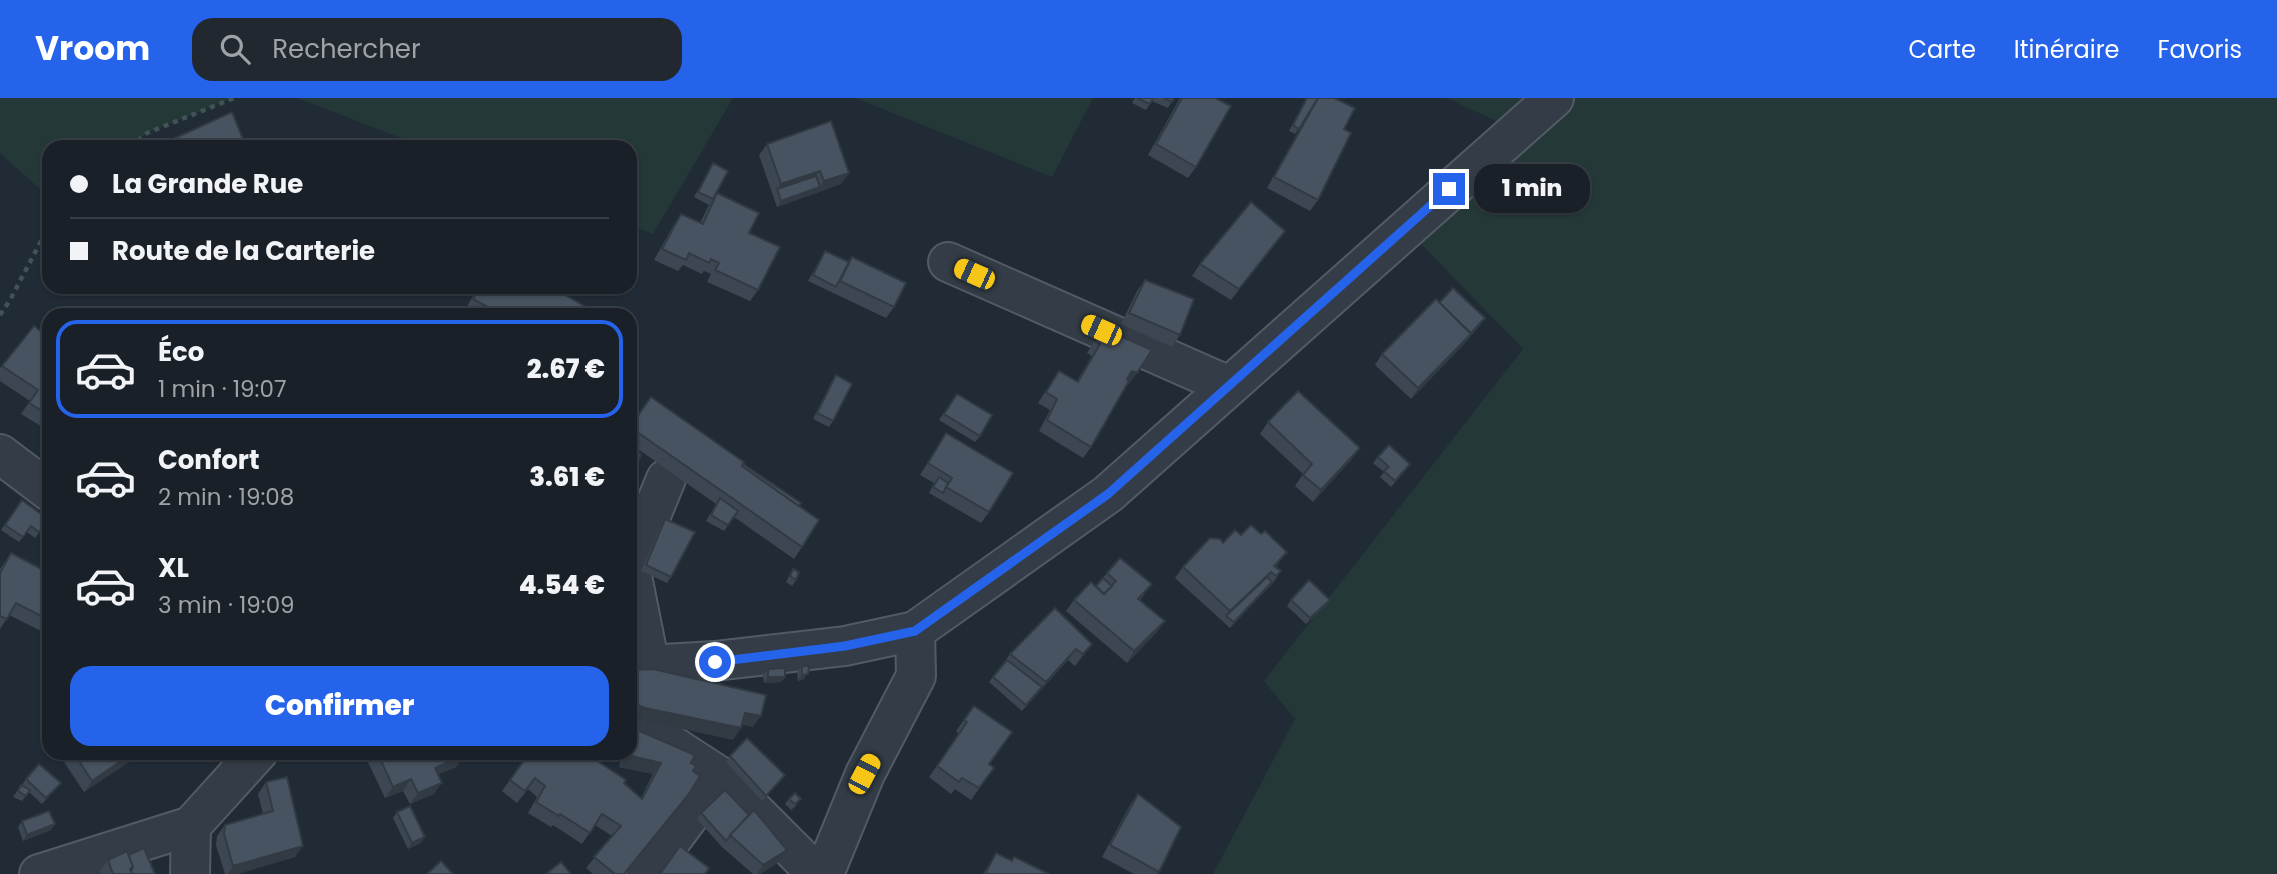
<!DOCTYPE html>
<html lang="fr">
<meta charset="utf-8">
<style>
body{margin:0;font-family:Poppins,sans-serif;background:#222830;color:#f1f3f6;height:100vh;display:flex;flex-direction:column;font-size:26px;white-space:nowrap}
*{box-sizing:border-box;margin:0}
p{font-size:23px;color:#9fa3a8}
.icon{flex:none;width:38px;height:38px;fill:none;stroke:currentColor;stroke-width:2;stroke-linecap:round;stroke-linejoin:round}
.map{position:relative;flex:1;overflow:hidden}
.drawer{position:absolute;left:42px;top:210px;width:595px;height:452px;display:flex;flex-direction:column;background:#192028;border-radius:21px;box-shadow:0 2px 5px #0004,0 0 0 2px #373e45}
.drawer>*{flex:none}
.guide{position:absolute;left:42px;top:42px;width:595px;height:154px;border-radius:21px;box-shadow:0 2px 5px #0004,0 0 0 2px #373e45;display:grid;align-content:center;height:154px;padding:0 28px;background:#192028}
.end{position:absolute;width:32px;height:32px;margin:-16px;border:9px solid #2563eb;background:#fff;box-shadow:0 0 0 4px #fff}
.from{border-radius:50%}
.bubble{position:absolute;height:49px;border-radius:21px;background:#192028;box-shadow:0 2px 5px #0004,0 0 0 2px #373e45;font-size:23px;font-weight:800;line-height:49px;text-align:center}
.car{position:absolute;width:21px;height:42px;margin:-21px -10px;border-radius:9px;box-shadow:0 0 5px 2px #0007;background:linear-gradient(#f5c518 24%,#345 0 40%,#f5c518 0 76%,#345 0 86%,#f5c518 0)}
.guide b{display:flex;align-items:center;gap:24px;height:66px;font-size:26px}
.guide b+b{border-top:2px solid #373e45}
.guide i{width:18px;height:18px;background:#f1f3f6}
ul{padding:12px 0 0;list-style:none}
li{display:flex;align-items:center;gap:21px;height:98px;margin:0 14px 10px;padding:0 14px;border:4px solid transparent;border-radius:21px}
li div{flex:1}
li b{display:block;font-size:26px}
li em{font-style:normal;font-weight:800}
li.selected{border-color:#2563eb}
li>.icon{width:63px;height:63px;stroke-width:1.5}
.primary-button{display:flex;gap:14px;margin-top:auto;padding:14px 28px}
.primary-button a{flex:1;height:80px;border-radius:21px;background:#2563eb;color:#fff;font-size:28px;font-weight:800;line-height:80px;text-align:center}
header{display:flex;align-items:center;gap:42px;box-sizing:border-box;height:98px;padding:0 35px;background:#2563eb;color:#fff}
header strong{font-size:33px}
nav{display:flex;gap:38px;margin-inline-start:auto;font-size:24px}
.search{width:490px;height:63px;background:#222830;display:flex;align-items:center;gap:18px;box-sizing:border-box;padding:0 24px;border-radius:21px;color:#9fa3a8;font-size:26px}
.map>svg:first-child{display:block}
.green{fill:#243838}
.lines{fill:none;stroke-linecap:round;stroke-linejoin:round}
.minor-casing{stroke:#525b65;stroke-width:42}
.path{stroke:#415355;stroke-width:4.5;stroke-dasharray:5 5;stroke-linecap:butt}
.minor{stroke:#343d47;stroke-width:38}
.wall{fill:#3d4753}
.shaded-wall{fill:#323a43}
.building{fill:#475360;stroke:#323a43;stroke-width:2}
.route{stroke:#2563eb;stroke-width:9}
</style>
<header>
<strong>Vroom</strong>
<div class="search"><svg class="icon" aria-label="search" viewBox="0 0 24 24"><circle cx="10" cy="10" r="6"/><path d="M15 15l6 6"/></svg>Rechercher</div>
<nav><a>Carte</a><a>Itinéraire</a><a>Favoris</a></nav>
</header>
<div class="map">
<svg width="2277" height="776" viewBox="0 0 2277 776">
<rect width="100%" height="100%" fill="#212b36"/>
<g class="green">
<polygon points="0,0 234,0 147,35 130,49 49,49 49,99 0,55"/>
<polygon points="297,0 733,0 653,136 630,127 630,49 425,49"/>
<polygon points="855,0 1093,0 1052,79"/>
<polygon points="1447,0 2277,0 2277,776 1213,776 1295,621 1264,583 1523,251 1420,145 1505,27"/>
</g>
<g class="lines">
<g class="minor-casing">
<g id="minor">
<polyline points="948,164 1229,288"/>
<polyline points="0,356 49,393"/>
<polyline points="630,568 715,563 845,548 915,533 1108,396 1554,0"/>
<polyline points="650,568 630,468 666,381"/>
<polyline points="630,631 670,646 719,678 817,776"/>
<polyline points="39,776 191,728 258,654"/>
<polyline points="190,776 191,728"/>
<polyline points="646,776 719,678"/>
<polyline points="824,776 865,676 916,578 915,533"/>
</g>
</g>
<g class="path">
<polyline points="130,49 147,35 234,0"/>
<polyline points="0,217 10,202 49,128"/>
</g>
<use href="#minor" class="minor"/>
</g>
<g class="wall">
<polygon points="1135,0 1174,0 1168,10 1152,3 1146,12 1132,5"/>
<polygon points="1180,0 1215,0 1196,69 1188,80 1148,57"/>
<polygon points="1306,0 1334,0 1344,31 1318,102 1310,113 1267,90 1309,14 1295,36 1289,33"/>
<polygon points="767,46 849,75 841,86 777,109 759,57"/>
<polygon points="713,65 713,101 709,107 694,99"/>
<polygon points="717,95 749,135 758,192 750,203 707,184 711,176 704,173 702,176 683,167 678,173 654,162 673,128 681,116 700,125 709,107"/>
<polygon points="1277,144 1231,202 1192,178 1200,166"/>
<polygon points="825,153 849,164 852,159 894,209 886,220 808,183"/>
<polygon points="1145,182 1180,237 1172,249 1121,226 1137,193"/>
<polygon points="478,189 551,189 600,217 473,217 465,212"/>
<polygon points="1439,205 1481,226 1463,247 1411,301 1375,267 1382,256"/>
<polygon points="34,228 49,239 49,333 21,316 30,303 0,283 0,270"/>
<polygon points="1102,230 1129,286 1127,286 1091,349 1083,360 1039,333 1050,312 1038,305 1059,273 1077,283 1092,258 1087,255"/>
<polygon points="836,277 833,323 829,329 813,321 832,283"/>
<polygon points="957,296 980,338 975,344 939,322"/>
<polygon points="1268,324 1352,361 1313,404 1295,388 1303,376 1260,336"/>
<polygon points="630,329 743,366 799,408 802,449 794,461 734,419 724,433 706,423 716,406 638,351 630,382"/>
<polygon points="946,335 989,414 981,425 929,395 934,385 920,377"/>
<polygon points="1378,359 1406,372 1391,389 1380,379 1384,374 1373,365"/>
<polygon points="22,402 48,421 35,440 27,434 19,444 1,432"/>
<polygon points="665,421 671,479 667,485 641,473 661,427"/>
<polygon points="1241,437 1279,465 1276,469 1281,473 1273,485 1230,530 1175,480 1183,469 1223,445"/>
<polygon points="11,455 49,475 49,545 45,543 49,537 9,517 0,531 0,471"/>
<polygon points="793,471 796,482 792,488 786,484"/>
<polygon points="1107,475 1144,497 1140,502 1157,534 1127,565 1066,513 1074,502 1096,488"/>
<polygon points="1291,502 1330,502 1326,508 1306,526 1287,508"/>
<polygon points="1092,546 1084,557 1075,568 1068,562 1022,613 989,584 1010,556"/>
<polygon points="802,568 804,581 798,583 797,574"/>
<polygon points="768,571 785,579 781,584 764,585 763,577"/>
<polygon points="974,608 989,666 994,670 971,702 955,691 951,696 929,679 959,636 956,633"/>
<polygon points="635,631 691,665 693,673 689,696 625,776 593,776 586,770 612,738 595,727 582,746 553,727 551,729 528,715 537,699 528,691 517,705 502,693 530,654 624,685 641,700 653,676 619,669 623,654 630,654 630,637"/>
<polygon points="71,654 143,654 84,694 64,664"/>
<polygon points="370,654 463,654 464,657 456,669 438,676 434,696 410,706 403,693 385,700 366,660"/>
<polygon points="730,658 781,682 762,703 726,664"/>
<polygon points="26,681 61,685 56,691 42,706 29,694 22,703 13,699 21,687 22,687"/>
<polygon points="266,684 295,759 237,776 225,776 216,747 217,738 225,727 263,716 258,696"/>
<polygon points="1138,696 1159,774 1157,776 1134,776 1102,759 1130,707"/>
<polygon points="789,701 797,707 791,712 785,706"/>
<polygon points="397,714 421,745 408,751 393,720"/>
<polygon points="701,715 779,764 760,776 753,776 722,749 697,721"/>
<polygon points="22,723 55,726 51,732 23,743 18,729"/>
<polygon points="996,755 1011,763 1014,759 1049,776 983,776"/>
<polygon points="128,757 155,776 101,776 100,773 108,762"/>
</g>
<g class="shaded-wall">
<polygon points="820,73 812,84 777,91 781,86"/>
<polygon points="849,75 841,86 777,109 781,103 820,89 824,83"/>
<polygon points="1285,133 1277,144 1231,202 1239,191"/>
<polygon points="1485,220 1463,247 1411,301 1418,290"/>
<polygon points="1132,273 1137,275 1129,286 1124,285"/>
<polygon points="1360,350 1352,361 1313,404 1321,392"/>
<polygon points="1287,454 1263,485 1226,518 1230,513"/>
<polygon points="1272,484 1268,490 1230,530 1234,524"/>
<polygon points="1330,502 1326,508 1306,526 1310,520"/>
<polygon points="1165,523 1157,534 1127,565 1134,553"/>
<polygon points="1092,546 1084,557 1075,568 1083,556"/>
<polygon points="1076,551 1068,562 1022,613 1046,584"/>
<polygon points="808,576 804,581 798,583 802,577"/>
<polygon points="768,579 785,579 781,584 764,585"/>
<polygon points="630,604 741,630 733,642 637,621 630,618"/>
<polygon points="745,615 761,618 753,629 738,626"/>
<polygon points="134,654 143,655 84,694 92,683"/>
<polygon points="464,657 456,669 427,681 435,670"/>
<polygon points="627,657 661,665 653,676 619,669"/>
<polygon points="411,681 403,693 385,700 393,689"/>
<polygon points="442,685 434,696 410,706 418,695"/>
<polygon points="689,696 681,708 625,776 624,776"/>
<polygon points="55,726 51,732 23,743 27,737"/>
<polygon points="425,739 421,745 408,751 412,745"/>
<polygon points="303,748 295,759 237,776 228,776 233,768"/>
<polygon points="787,752 779,764 760,776 757,776 763,767"/>
</g>
<g class="building">
<polygon points="1137,0 1153,0 1150,6"/>
<polygon points="1163,0 1174,0 1172,4"/>
<polygon points="1182,0 1215,0 1231,8 1196,69 1156,46"/>
<polygon points="1307,0 1318,0 1299,31 1293,27"/>
<polygon points="1318,0 1334,0 1355,10 1344,31 1351,35 1318,102 1274,79"/>
<polygon points="232,14 244,44 233,49 160,49 160,47"/>
<polygon points="831,23 849,75 824,83 820,73 781,86 767,46"/>
<polygon points="713,65 728,73 713,101 698,94"/>
<polygon points="816,78 820,89 781,103 777,91"/>
<polygon points="717,95 759,115 749,135 780,149 758,192 715,172 719,165 711,161 709,165 689,155 686,162 662,151 681,116 703,126"/>
<polygon points="1251,104 1285,133 1239,191 1200,166"/>
<polygon points="825,153 849,164 836,189 813,177"/>
<polygon points="852,159 906,185 894,209 840,183"/>
<polygon points="1145,182 1194,201 1180,237 1129,215"/>
<polygon points="480,189 551,189 600,217 527,217 517,211 514,217 502,217 473,201"/>
<polygon points="1453,190 1485,220 1471,235 1439,205"/>
<polygon points="1436,201 1471,236 1418,290 1382,256"/>
<polygon points="34,228 49,239 49,317 29,305 38,292 2,268"/>
<polygon points="1102,230 1152,252 1137,275 1132,273 1127,281 1129,283 1091,349 1047,322 1057,301 1046,294 1059,273 1078,284 1100,246 1095,243"/>
<polygon points="836,277 852,286 833,323 817,315"/>
<polygon points="1298,293 1360,350 1321,392 1303,377 1312,366 1268,324"/>
<polygon points="957,296 992,317 980,338 944,316"/>
<polygon points="651,299 744,364 742,368 819,422 802,449 630,329"/>
<polygon points="946,335 1013,375 989,414 946,389 952,380 928,365"/>
<polygon points="630,337 639,344 636,349 641,357 630,382"/>
<polygon points="1389,347 1410,366 1395,383 1384,373 1389,369 1378,359"/>
<polygon points="743,366 801,405 799,408 742,368"/>
<polygon points="939,379 948,385 943,395 933,389"/>
<polygon points="720,400 738,413 728,427 711,417"/>
<polygon points="22,402 48,421 39,434 31,428 23,439 5,427"/>
<polygon points="665,421 695,434 671,479 646,467"/>
<polygon points="1251,427 1261,436 1265,433 1287,454 1274,468 1281,473 1276,478 1271,474 1230,513 1183,469 1210,440 1220,441 1223,445 1235,432 1241,437"/>
<polygon points="11,455 49,475 49,522 16,505 7,521 0,518 0,475"/>
<polygon points="1120,460 1152,486 1138,501 1165,523 1134,553 1074,502 1091,484 1104,496 1116,483 1107,475"/>
<polygon points="793,471 799,474 796,482 790,478"/>
<polygon points="1267,479 1272,484 1234,524 1226,518"/>
<polygon points="1103,480 1112,488 1104,496 1096,488"/>
<polygon points="1309,482 1330,502 1310,520 1291,502"/>
<polygon points="1055,510 1092,546 1083,556 1076,551 1046,584 1010,556"/>
<polygon points="1007,562 1042,589 1026,607 993,579"/>
<polygon points="802,568 809,568 808,576 802,577"/>
<polygon points="785,570 785,579 768,579 768,571"/>
<polygon points="653,571 766,597 761,618 745,615 741,630 645,610 630,604 630,572"/>
<polygon points="974,608 1012,634 989,666 994,670 979,690 962,680 959,684 937,668 967,624 964,622"/>
<polygon points="635,631 695,657 691,665 696,668 693,673 700,678 689,696 624,776 615,776 594,759 621,728 602,716 590,735 560,716 559,718 536,704 545,688 535,680 525,693 510,682 530,654 584,654 626,682 624,685 642,701 661,665 627,657 628,654 630,654 630,647"/>
<polygon points="747,640 785,677 766,698 730,658"/>
<polygon points="73,654 134,654 92,683"/>
<polygon points="377,654 463,654 464,657 435,670 442,685 418,695 411,681 393,689"/>
<polygon points="39,666 61,685 46,700 26,681"/>
<polygon points="287,679 303,748 233,768 224,736 225,727 273,713 266,684"/>
<polygon points="21,687 30,692 26,698 18,693"/>
<polygon points="725,692 749,717 726,743 701,715"/>
<polygon points="795,695 801,701 795,706 789,701"/>
<polygon points="1138,696 1181,729 1159,774 1110,747"/>
<polygon points="410,708 425,739 412,745 397,714"/>
<polygon points="754,712 787,752 763,767 730,737"/>
<polygon points="49,713 55,726 27,737 22,723"/>
<polygon points="680,748 709,770 705,776 660,776"/>
<polygon points="144,750 155,776 132,776 131,773 133,769 128,757"/>
<polygon points="127,753 133,769 130,771 132,776 113,776 108,762"/>
<polygon points="996,755 1012,763 1014,759 1049,776 985,776"/>
<polygon points="441,763 453,776 427,776"/>
<polygon points="561,764 571,776 546,776"/>
</g>
<g class="lines">
<polyline class="route" points="715,564 845,548 915,533 1108,396 1449,91"/>
</g>
</svg>
<i class="end from" style="left:715px;top:564px"></i>
<i class="end" style="left:1449px;top:91px"></i>
<div class="bubble" style="left:1474px;top:66px;width:116px">1 min</div>
<i class="car" style="left:974px;top:176px;rotate:294deg"></i>
<i class="car" style="left:1101px;top:232px;rotate:294deg"></i>
<i class="car" style="left:864px;top:676px;rotate:28deg"></i>
<div class="guide">
<b><i class="from"></i>La Grande Rue</b>
<b><i></i>Route de la Carterie</b>
</div>
<section class="drawer">
<ul>
<li class="selected"><svg class="icon" aria-label="car" viewBox="0 0 24 24"><path d="M5 17H2v-5l4-1 3-4h7l3 4 3 1v5h-3M9 17h6M6 11h13"/><circle cx="7" cy="17" r="2"/><circle cx="17" cy="17" r="2"/></svg><div><b>Éco</b><p>1 min · 19:07</p></div><em>2.67 €</em></li>
<li><svg class="icon" aria-label="car" viewBox="0 0 24 24"><path d="M5 17H2v-5l4-1 3-4h7l3 4 3 1v5h-3M9 17h6M6 11h13"/><circle cx="7" cy="17" r="2"/><circle cx="17" cy="17" r="2"/></svg><div><b>Confort</b><p>2 min · 19:08</p></div><em>3.61 €</em></li>
<li><svg class="icon" aria-label="car" viewBox="0 0 24 24"><path d="M5 17H2v-5l4-1 3-4h7l3 4 3 1v5h-3M9 17h6M6 11h13"/><circle cx="7" cy="17" r="2"/><circle cx="17" cy="17" r="2"/></svg><div><b>XL</b><p>3 min · 19:09</p></div><em>4.54 €</em></li>
</ul>
<div class="primary-button"><a>Confirmer</a></div>
</section>
</div>
